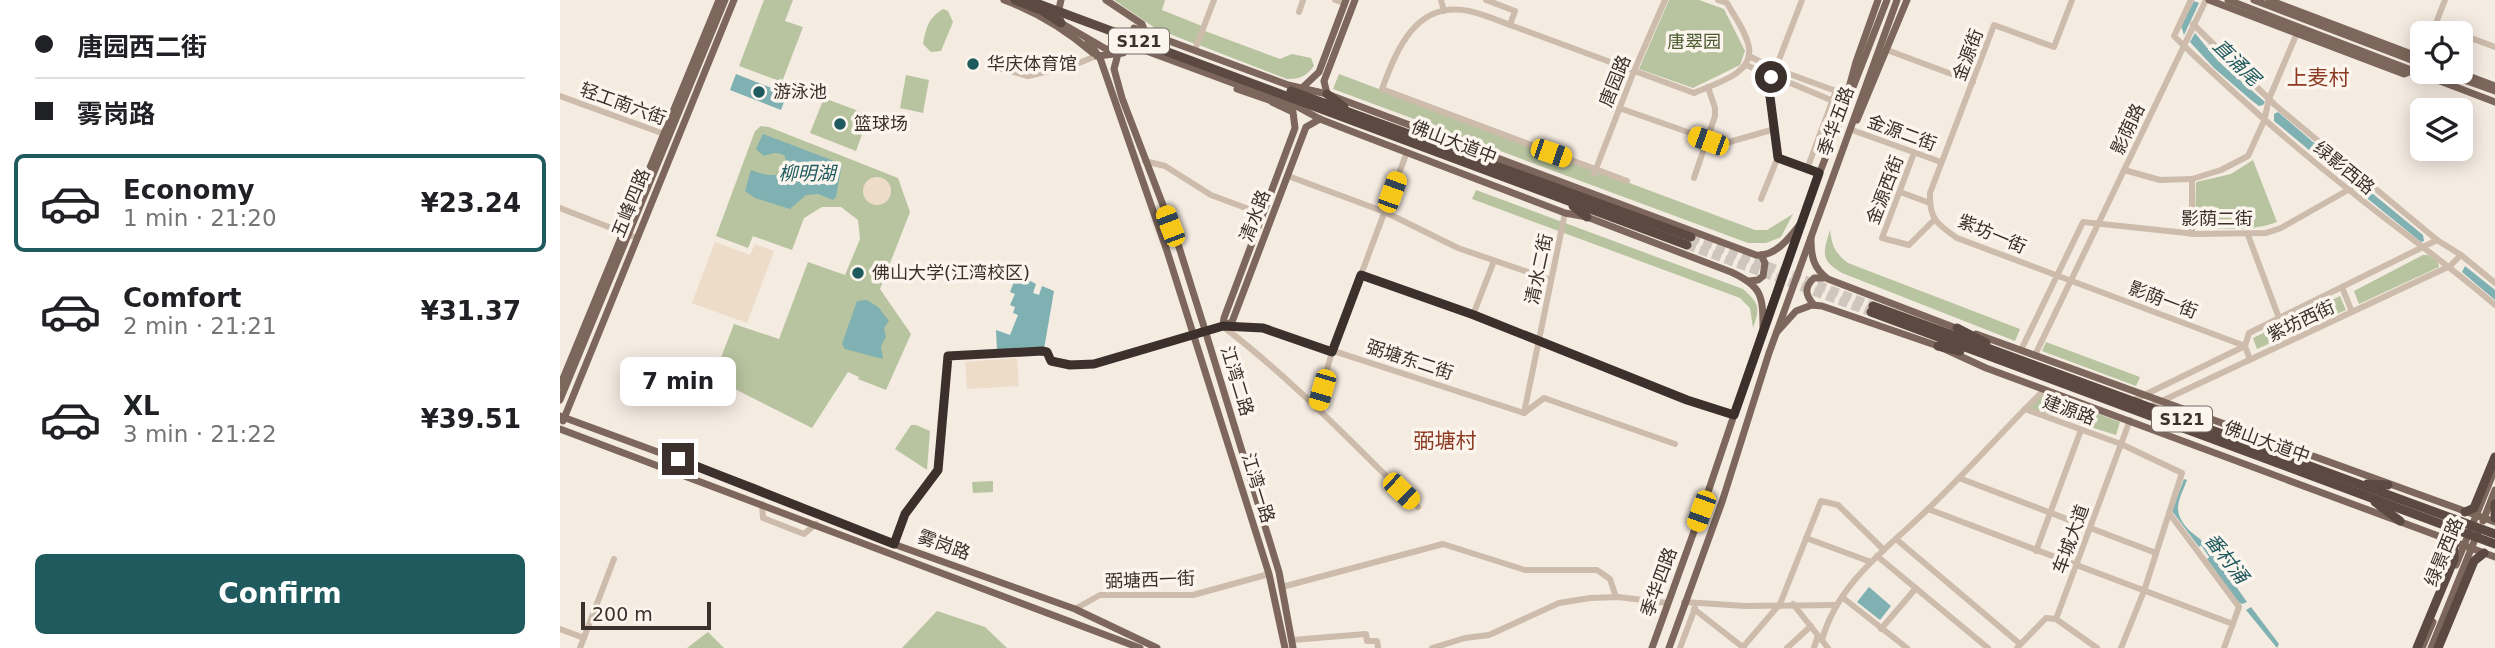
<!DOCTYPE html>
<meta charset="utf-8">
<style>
body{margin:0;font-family:"DejaVu Sans","Noto Sans SC",sans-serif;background:#f2f2f2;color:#202124;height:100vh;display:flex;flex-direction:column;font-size:26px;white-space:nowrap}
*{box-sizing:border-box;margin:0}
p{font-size:23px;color:#757577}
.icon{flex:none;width:38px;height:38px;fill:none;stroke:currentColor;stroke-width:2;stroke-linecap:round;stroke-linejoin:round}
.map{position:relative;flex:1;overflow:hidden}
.details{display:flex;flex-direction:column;background:#fff;width:560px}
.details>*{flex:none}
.hud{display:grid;align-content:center;height:154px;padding:0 35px;background:#fff}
.tools{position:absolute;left:1850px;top:21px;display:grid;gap:14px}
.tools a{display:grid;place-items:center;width:63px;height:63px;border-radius:10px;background:#fff;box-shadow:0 4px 18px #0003;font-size:35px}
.scale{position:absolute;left:21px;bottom:18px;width:130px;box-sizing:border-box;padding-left:7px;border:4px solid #3b302b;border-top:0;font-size:19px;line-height:24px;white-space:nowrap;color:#3b302b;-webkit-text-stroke:5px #fbf5ee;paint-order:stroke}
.end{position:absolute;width:32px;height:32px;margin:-16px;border:9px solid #3b302b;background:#fff;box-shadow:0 0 0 4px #fff}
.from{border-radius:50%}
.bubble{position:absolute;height:49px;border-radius:10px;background:#fff;box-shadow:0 4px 18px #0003;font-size:23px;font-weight:800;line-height:49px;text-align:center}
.car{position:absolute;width:21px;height:42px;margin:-21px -10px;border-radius:9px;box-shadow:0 0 5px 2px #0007;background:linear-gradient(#f5c518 24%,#345 0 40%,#f5c518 0 76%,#345 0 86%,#f5c518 0)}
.hud b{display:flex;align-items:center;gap:24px;height:66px;font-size:26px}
.hud b+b{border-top:2px solid #e0e0e0}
.hud i{width:18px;height:18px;background:#202124}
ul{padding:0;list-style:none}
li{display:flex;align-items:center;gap:21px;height:98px;margin:0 14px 10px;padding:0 21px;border:4px solid transparent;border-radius:10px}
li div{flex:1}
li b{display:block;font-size:26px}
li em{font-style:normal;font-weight:800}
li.current{border-color:#1f5a5e}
li>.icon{width:63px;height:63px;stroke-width:1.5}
.primary-button{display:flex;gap:14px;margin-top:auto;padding:14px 35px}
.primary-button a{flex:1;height:80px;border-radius:10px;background:#1f5a5e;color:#fff;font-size:28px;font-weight:800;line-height:80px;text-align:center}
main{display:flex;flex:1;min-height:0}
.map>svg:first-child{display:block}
.green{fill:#b8c4a0}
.plaza{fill:#ecdcc8}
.water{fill:#7fb0b2}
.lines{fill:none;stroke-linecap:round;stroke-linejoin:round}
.stream{stroke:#7fb0b2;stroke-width:2}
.highway-tunnel{stroke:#cfc6bd;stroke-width:9;stroke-dasharray:9 4.5;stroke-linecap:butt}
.minor{stroke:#cdbbac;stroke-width:6}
.major{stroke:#7d675c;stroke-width:7}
.highway{stroke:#5c4a42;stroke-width:9}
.route{stroke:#3b302b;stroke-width:9}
.poi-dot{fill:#1f5a5e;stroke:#fbf5ee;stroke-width:2.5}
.labels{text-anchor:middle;stroke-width:7;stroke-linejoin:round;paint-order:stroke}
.shield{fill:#fbf5ee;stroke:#756b66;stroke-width:2}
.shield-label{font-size:16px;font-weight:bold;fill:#3b302b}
.park-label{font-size:18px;fill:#4a5a2e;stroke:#fbf5ee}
.street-label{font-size:18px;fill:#3b302b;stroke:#fbf5ee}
.poi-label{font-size:18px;fill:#3b302b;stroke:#fbf5ee;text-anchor:start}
.water-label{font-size:19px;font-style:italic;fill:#1f5a5e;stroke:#fbf5ee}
.quarter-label{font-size:21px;fill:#8c3b22;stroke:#fbf5ee}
</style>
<main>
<section class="details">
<div class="hud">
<b><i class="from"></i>唐园西二街</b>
<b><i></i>雾岗路</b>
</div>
<ul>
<li class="current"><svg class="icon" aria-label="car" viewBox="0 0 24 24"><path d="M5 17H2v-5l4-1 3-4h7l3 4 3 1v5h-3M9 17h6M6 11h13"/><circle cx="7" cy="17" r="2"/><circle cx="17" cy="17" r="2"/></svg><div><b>Economy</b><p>1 min · 21:20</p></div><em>¥23.24</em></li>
<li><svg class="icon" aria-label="car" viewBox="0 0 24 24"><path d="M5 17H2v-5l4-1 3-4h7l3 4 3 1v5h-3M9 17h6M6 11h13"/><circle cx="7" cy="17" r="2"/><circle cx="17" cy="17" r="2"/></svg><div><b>Comfort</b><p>2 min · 21:21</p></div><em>¥31.37</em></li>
<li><svg class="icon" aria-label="car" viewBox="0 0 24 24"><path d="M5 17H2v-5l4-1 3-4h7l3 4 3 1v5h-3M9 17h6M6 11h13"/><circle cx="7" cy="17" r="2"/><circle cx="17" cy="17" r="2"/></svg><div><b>XL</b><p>3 min · 21:22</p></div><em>¥39.51</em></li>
</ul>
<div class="primary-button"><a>Confirm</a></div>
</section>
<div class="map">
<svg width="1935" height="648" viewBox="0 0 1935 648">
<rect width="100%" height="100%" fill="#f4ebe1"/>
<g class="green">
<polygon points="204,0 233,0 225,21 243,27 222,82 179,66"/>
<polygon points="554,0 605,0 602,10 642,26 635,44 595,28"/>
<polygon points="1109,0 1139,0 1164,9 1185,51 1180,65 1133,88 1079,69"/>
<path d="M383,9l5,2 5,11 -12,29 -10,1 -8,-8c3,-16 5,-26 20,-35z"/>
<path d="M645,31l75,28 12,-5 19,4 3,8c-8,10 -13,13 -27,13l-88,-34z"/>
<polygon points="779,74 1195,230 1207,230 1233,214 1221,237 1206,243 1188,243 773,89"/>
<polygon points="346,75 369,80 363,113 340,108"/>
<polygon points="264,98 309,115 296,151 250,133"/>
<polygon points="201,126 209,127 338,178 350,212 320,289 351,334 326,390 298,379 299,377 288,372 252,428 153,378 174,324 219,339 248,262 285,275 300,239 298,220 281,207 262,207 244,218 232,250 193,236 188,248 156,236 195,131"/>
<path d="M1693,160l24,62c-26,10 -54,6 -82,5l1,-45 35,-8z"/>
<path d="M916,190l267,99c17,15 17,19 10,39l-3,-20 -10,-10 -268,-99z"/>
<path d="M1270,230c2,16 5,23 18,33l172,66 -5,12 -173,-68c-22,-13 -19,-20 -12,-43z"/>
<polygon points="1863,255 1868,255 1878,262 1879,267 1799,304 1794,291"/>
<polygon points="1780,296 1786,310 1697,349 1693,338"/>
<polygon points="1486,342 1580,377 1576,386 1482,351"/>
<polygon points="1483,393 1560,422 1556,435 1469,408"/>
<polygon points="351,425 356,425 370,431 367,470 335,449"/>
<polygon points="433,481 433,492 413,493 412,482"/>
<polygon points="377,611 425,627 447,648 342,648"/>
<polygon points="148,632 164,648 127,648"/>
</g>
<g class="plaza">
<circle cx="317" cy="191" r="14"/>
<polygon points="155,242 190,255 195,244 214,251 187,323 132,303"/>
<polygon points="457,358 459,386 407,389 405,362"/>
</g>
<g class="water">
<polygon points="1634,1 1639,3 1624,35 1621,26"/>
<polygon points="1635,33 1658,61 1705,102 1703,105 1699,106 1691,100 1654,68 1630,42"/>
<polygon points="176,74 227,94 221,110 170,90"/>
<polygon points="1718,112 1789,173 1788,177 1783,178 1714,121 1714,114"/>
<path d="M203,134l79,30 -6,33 -3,3 -15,-6 -12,1 -16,14 -35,-11 -10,-7 6,-21c14,5 38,13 34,-14 -7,-5 -13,-3 -21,0l-8,-7z"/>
<polygon points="1803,189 1807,189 1863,235 1864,241 1861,242 1803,195"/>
<polygon points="1905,266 1935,290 1935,300 1902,272"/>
<polygon points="457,274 476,284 473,293 479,295 482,286 494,291 484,349 437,351 436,330 450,335 458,315 453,313 455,307 450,305 455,294 450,292"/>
<polygon points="307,300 318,307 329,321 324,328 326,337 321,346 323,359 285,349 282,344 297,301"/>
<path d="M1624,479l3,1c-7,19 -16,30 0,48 5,6 12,9 17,15l-5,4 -27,-36z"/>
<polygon points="1653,554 1687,602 1682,604 1678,602 1647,559"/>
<polygon points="1309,587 1331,606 1320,620 1297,602"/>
<polygon points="1691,607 1719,644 1717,648 1686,610"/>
</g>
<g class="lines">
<polyline class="stream" points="1642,545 1651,558"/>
<g class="highway-tunnel">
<polyline points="1131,237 1313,306"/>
<polyline points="1127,245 1311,312"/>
</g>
<g class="minor">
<polyline points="775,0 781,2"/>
<polyline points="881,0 884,11"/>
<path d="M926,0l29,11 -5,14 184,68c19,-9 59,-18 55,-45 -2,-15 -15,-32 -22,-45l-9,-3"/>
<path d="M1512,0l-18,47 -60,-22 -64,168c-1,26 7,31 27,45l288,108 5,14"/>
<path d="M1631,0l-17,36 9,9c53,50 107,99 165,144 49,40 100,75 147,116"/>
<polyline points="739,12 743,0"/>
<polyline points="1633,24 1715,105 1877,240 1901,255 1935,283"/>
<path d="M950,25c-13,-5 -27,-11 -41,-14 -53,-11 -72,38 -87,78l245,92"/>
<polyline points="1876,25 1899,33"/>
<polyline points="1872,33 1885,0"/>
<polyline points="1900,34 1935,47"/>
<polyline points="636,47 654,0"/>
<polyline points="1327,50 1413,82"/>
<polyline points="1189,56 1209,66"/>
<circle cx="1214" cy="71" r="7"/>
<polyline points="1186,65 1208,74"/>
<polyline points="1217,65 1242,0"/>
<polyline points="439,68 468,76 514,65 536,56"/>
<polyline points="1221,71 1287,95"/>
<polyline points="1216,77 1285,106"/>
<polyline points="0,96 107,135"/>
<polyline points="1059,108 1162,144 1215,129"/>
<polyline points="1292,130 1381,162"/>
<polyline points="1354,153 1322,238 1349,245 1375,219"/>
<polyline points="1218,157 1260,173"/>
<polyline points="585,161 605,166 651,195 702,214"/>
<polyline points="1247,169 1276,91"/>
<polyline points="1564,170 1600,180 1632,179 1661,170 1688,156 1704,121 1709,99 1737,33"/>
<polyline points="1034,174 1074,71 1105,0"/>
<polyline points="728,176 825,212 898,248 991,280"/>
<polyline points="1134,178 1155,116 1155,108 1148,87"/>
<polyline points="1340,192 1370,203"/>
<polyline points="1201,199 1218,157 1209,89 1211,77"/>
<polyline points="0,208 77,238"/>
<polyline points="1632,234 1632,179"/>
<polyline points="1688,235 1719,318"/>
<polyline points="801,275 913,315 1127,400 1174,415"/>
<polyline points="1782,287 1792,312"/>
<polyline points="913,315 934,261"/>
<polyline points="665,327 703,328 964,413"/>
<path d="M665,328c69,53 130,118 193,179"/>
<polyline points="1461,350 1523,222 1636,234 1706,233 1721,228 1788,190 1803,178"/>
<polyline points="1475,355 1646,0"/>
<polyline points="1572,401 1685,346 1689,333 1877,240"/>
<polyline points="1589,407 1890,266 1901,255"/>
<polyline points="756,408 772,352 847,152"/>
<polyline points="1465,409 1485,389"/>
<polyline points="964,413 1005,213"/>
<polyline points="964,413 984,398 1115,444"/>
<polyline points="1399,478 1596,553"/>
<polyline points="202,504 203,518 244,534 256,524"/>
<polyline points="1368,509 1673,624"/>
<polyline points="1609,513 1679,607 1664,648"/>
<polyline points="1246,538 1311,562"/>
<polyline points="1336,539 1460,644"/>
<path d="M334,544l11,-30 33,-44 10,-114 94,-5 5,1 4,9c49,10 96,-13 142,-27"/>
<polyline points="1476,551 1521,430"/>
<polyline points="1317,556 1428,648"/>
<polyline points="722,587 883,544 965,570 1037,570 1050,579 1056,597"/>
<polyline points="1282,597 1347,648"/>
<polyline points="1124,602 1185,606 1275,605"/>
<polyline points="1233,604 1268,648"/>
<polyline points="515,609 540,595 633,595 709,574"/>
<polyline points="1134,609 1184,648"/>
<polyline points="1496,619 1537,648"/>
<polyline points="0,629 24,638"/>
<polyline points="1321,629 1356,588"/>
<polyline points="732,640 806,634 807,641 817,641 818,648"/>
<path d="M1262,640c16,-58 65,-91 106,-131 34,-33 65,-67 97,-100l96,35 61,29 -38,118 -23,57"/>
<polyline points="1183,647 1220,604 1261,501 1278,505 1324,550"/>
<polyline points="20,648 54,559"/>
<polyline points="872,648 905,638 929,635 999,603 1030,598 1058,597 1108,603"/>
<polyline points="1120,648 1135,608"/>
<polyline points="1227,648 1251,626"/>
<polyline points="1254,648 1258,635"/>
<polyline points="1457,648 1486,618 1496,619 1570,420"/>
</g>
<g class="major">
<path d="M444,0c33,12 62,30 89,53"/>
<polyline points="501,0 499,9 501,23 546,49 561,49"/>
<polyline points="546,0 582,24 584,29 582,35"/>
<polyline points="1649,0 1844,74 1854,70"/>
<polyline points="1668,0 1935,102"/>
<polyline points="1694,0 1862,64"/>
<polyline points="1709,0 1862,58"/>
<path d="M574,28l154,57 39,9 429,161c20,2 34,-18 45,-32"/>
<polyline points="528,41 540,58 607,251 709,574 725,648"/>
<path d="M567,47l14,2 157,58 22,12 28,11 217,83 22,4 144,55c31,14 32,24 32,56"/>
<polyline points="559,50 554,69 562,98 619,247 645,330 719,572 733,648"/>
<polyline points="537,56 563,53"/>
<polyline points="1882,72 1935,91"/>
<polyline points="1898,72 1935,86"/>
<polyline points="742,88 759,72 786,0"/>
<polyline points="677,89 715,102"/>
<polyline points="767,94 764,81 795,0"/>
<polyline points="1287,95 1296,62 1318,0"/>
<polyline points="1297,120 1347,0"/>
<path d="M1251,238c0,18 2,30 17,41l133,51"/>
<polyline points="1189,281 1198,280 1203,276 1205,263 1201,255"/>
<path d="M1254,305c-9,-10 -10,-18 0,-27h10"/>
<polyline points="663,326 664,318 735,128 733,112 712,102"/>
<polyline points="1217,332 1236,311 1252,305 1262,306 1378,346 1426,368 1935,557"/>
<polyline points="633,334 663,326 672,322 746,127 760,119"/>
<polyline points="1416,334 1935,522"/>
<polyline points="0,386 159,0"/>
<polyline points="0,400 165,0"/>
<polyline points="0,416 193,487 325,541 515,609 597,648"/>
<polyline points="3,421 174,0"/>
<polyline points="0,429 580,648"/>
<polyline points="1923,521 1935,490"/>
<polyline points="1896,565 1935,469"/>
<polyline points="1092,648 1146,498 1201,335 1258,177 1327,0"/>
<polyline points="1109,648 1162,502 1209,353 1337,0"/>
<polyline points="1862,648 1873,622"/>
<polyline points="1871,648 1918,532"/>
</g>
<g class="highway">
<polyline points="455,0 481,10 501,23"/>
<polyline points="468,0 1127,245"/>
<polyline points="731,91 1131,237"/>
<polyline points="767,94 784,107"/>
<polyline points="1013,206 1027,217"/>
<polyline points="1313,306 1935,534"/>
<polyline points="1311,312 1935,544"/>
<polyline points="1397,328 1426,343"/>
<polyline points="1378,346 1400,351"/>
<polyline points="1807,484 1828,485"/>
<polyline points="1815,502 1840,521"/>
<polyline points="1935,504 1935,518"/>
<polyline points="1905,512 1914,508 1935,457"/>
<polyline points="1857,648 1894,559 1894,544 1888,539"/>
<polyline points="1878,648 1914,561 1924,553"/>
</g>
</g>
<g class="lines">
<polyline class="route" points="118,459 334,544 345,514 378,470 388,356 482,351 487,352 491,361 510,365 534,364 663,326 703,328 772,352 801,275 914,315 1127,400 1174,415 1259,173 1218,158 1209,89 1211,77"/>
</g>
<g class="poi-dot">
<circle cx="413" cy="64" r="7"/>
<circle cx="199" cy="92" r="7"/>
<circle cx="280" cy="124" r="7"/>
<circle cx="298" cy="273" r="7"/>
</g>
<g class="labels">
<g class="shield">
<rect x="549" y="28.5" width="60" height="25" rx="5"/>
<rect x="1592" y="406.5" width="60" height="25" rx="5"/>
</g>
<g class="shield-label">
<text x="579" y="47">S121</text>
<text x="1622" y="425">S121</text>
</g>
<g class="park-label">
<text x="1134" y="48">唐翠园</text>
</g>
<g class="street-label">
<text transform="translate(1408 55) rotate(-69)" y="6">金源街</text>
<text transform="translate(1055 81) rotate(-68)" y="6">唐园路</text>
<text transform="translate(63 104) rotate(20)" y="6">轻工南六街</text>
<text transform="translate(1276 121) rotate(-70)" y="6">季华五路</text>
<text transform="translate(1568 129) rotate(-65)" y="6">影荫路</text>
<text transform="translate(1342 133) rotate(20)" y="6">金源二街</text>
<text transform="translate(894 142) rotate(21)" y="6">佛山大道中</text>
<text transform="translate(1784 168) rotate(39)" y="6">绿影西路</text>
<text transform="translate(1325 190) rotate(-69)" y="6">金源西街</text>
<text transform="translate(71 203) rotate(-68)" y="6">五峰四路</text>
<text transform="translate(695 216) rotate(-69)" y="6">清水路</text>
<text x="1657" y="225">影荫二街</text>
<text transform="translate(1432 234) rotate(23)" y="6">紫坊一街</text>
<text transform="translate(979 269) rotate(-78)" y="6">清水二街</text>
<text transform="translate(1603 300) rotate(21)" y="6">影荫一街</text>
<text transform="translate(1741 321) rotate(-25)" y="6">紫坊西街</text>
<text transform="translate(850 360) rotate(18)" y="6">弼塘东二街</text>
<text transform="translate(677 381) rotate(73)" y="6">江湾二路</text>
<text transform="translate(1509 410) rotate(20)" y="6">建源路</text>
<text transform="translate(1707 442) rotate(20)" y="6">佛山大道中</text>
<text transform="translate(698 488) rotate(73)" y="6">江湾一路</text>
<text transform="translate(1511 539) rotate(-70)" y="6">车城大道</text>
<text transform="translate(384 545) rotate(20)" y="6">雾岗路</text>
<text transform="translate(1884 552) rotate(-68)" y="6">绿景西路</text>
<text transform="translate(590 580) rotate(-2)" y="6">弼塘西一街</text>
<text transform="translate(1099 582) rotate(-70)" y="6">季华四路</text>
</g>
<g class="poi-label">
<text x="427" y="70">华庆体育馆</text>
<text x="213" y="98">游泳池</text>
<text x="294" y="130">篮球场</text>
<text x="312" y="279">佛山大学(江湾校区)</text>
</g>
<g class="water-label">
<text transform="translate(1677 62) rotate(44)" y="7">直涌尾</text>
<text x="247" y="180">柳明湖</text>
<text transform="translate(1667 558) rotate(52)" y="7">番村涌</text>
</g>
<g class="quarter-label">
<text x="1758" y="85">上麦村</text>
<text x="885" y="448">弼塘村</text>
</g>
</g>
</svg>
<div class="tools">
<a><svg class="icon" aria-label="locate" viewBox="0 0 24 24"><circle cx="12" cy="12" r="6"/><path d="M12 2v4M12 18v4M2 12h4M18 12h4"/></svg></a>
<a><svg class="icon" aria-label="layers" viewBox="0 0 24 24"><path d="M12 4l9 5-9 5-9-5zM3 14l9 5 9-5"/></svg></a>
</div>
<div class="scale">200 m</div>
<i class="end from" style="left:1211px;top:77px"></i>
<i class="end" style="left:118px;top:459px"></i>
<div class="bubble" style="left:60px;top:357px;width:116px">7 min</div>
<i class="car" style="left:1148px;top:141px;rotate:290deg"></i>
<i class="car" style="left:991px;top:153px;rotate:109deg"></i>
<i class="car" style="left:832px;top:192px;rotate:20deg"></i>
<i class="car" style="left:610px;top:226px;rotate:339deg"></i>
<i class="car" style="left:762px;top:390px;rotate:196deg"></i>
<i class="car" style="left:841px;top:491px;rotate:134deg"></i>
<i class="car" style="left:1141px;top:511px;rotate:200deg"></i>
</div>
</main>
